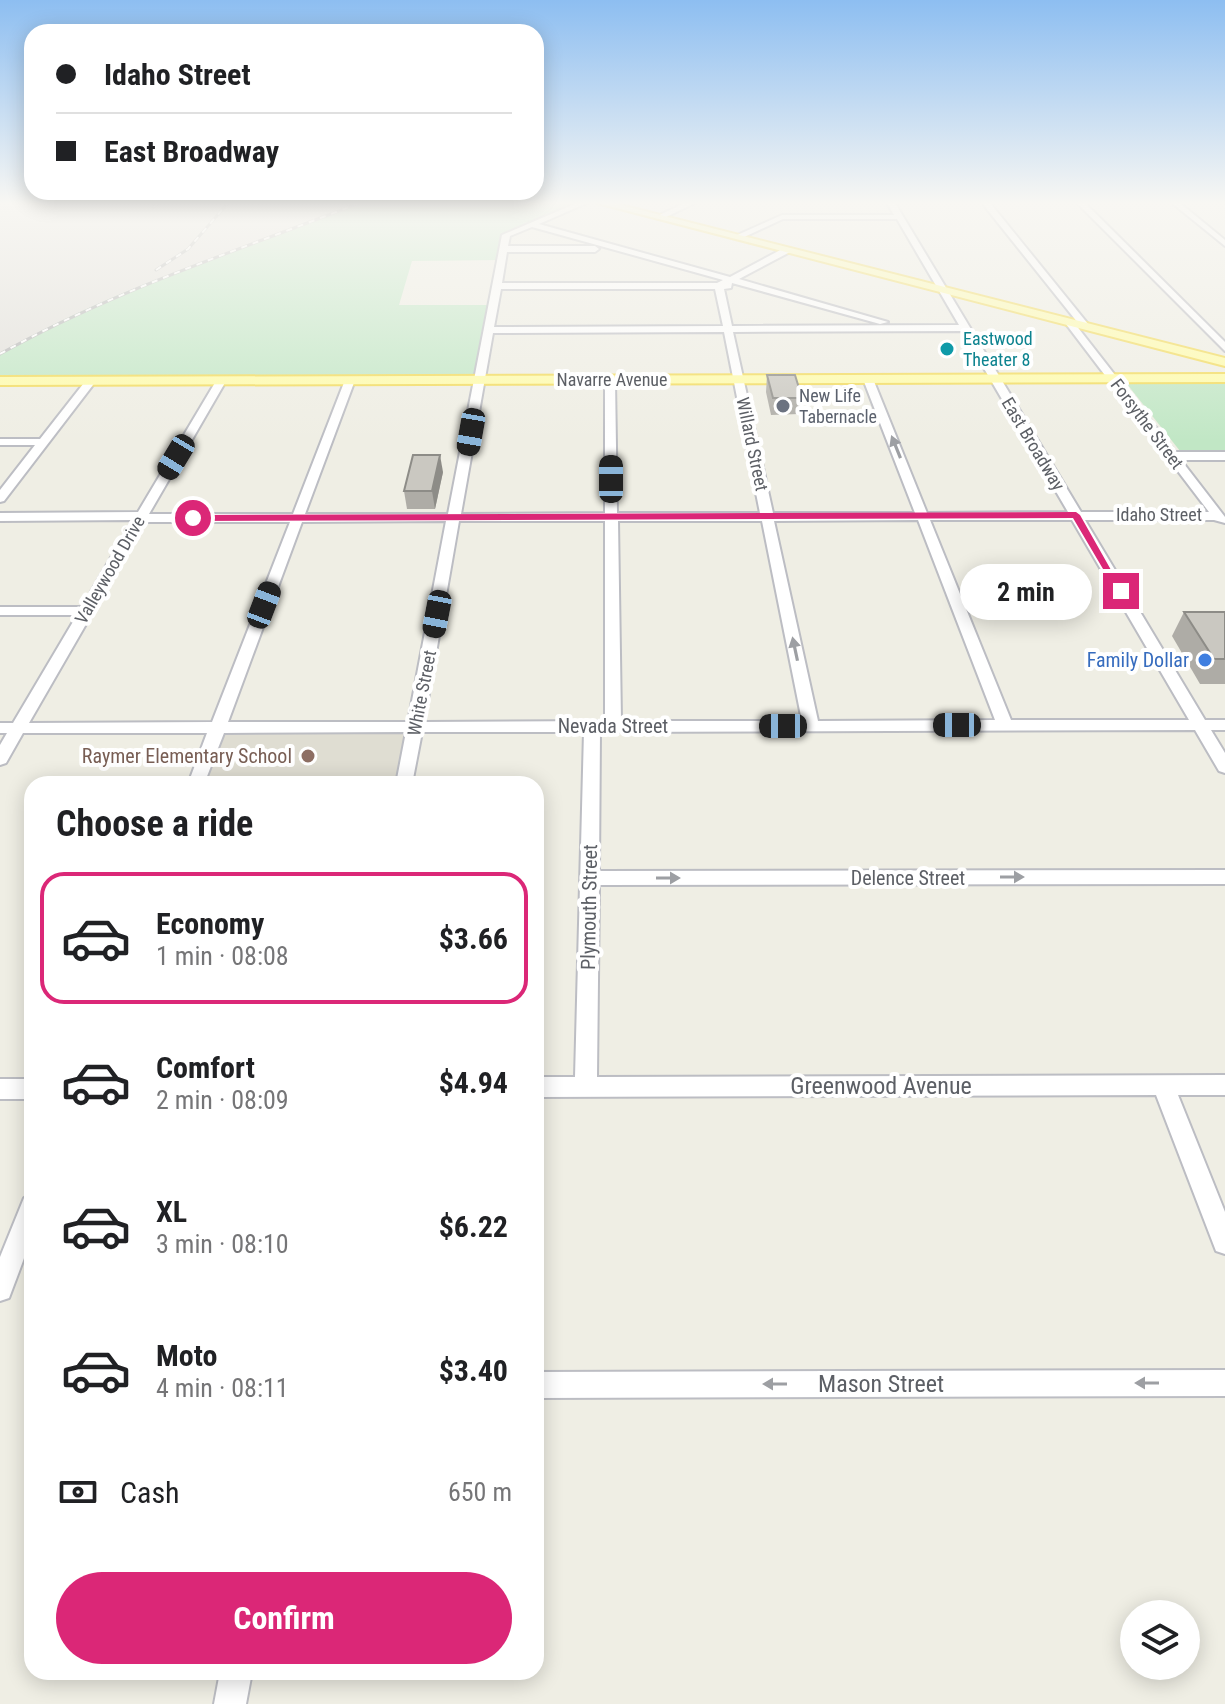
<!DOCTYPE html>
<meta charset="utf-8">
<style>
body{margin:0;font-family:"Roboto Condensed",sans-serif;background:#f6f6f6;color:#202124;height:100vh;display:flex;flex-direction:column;font-size:30px;white-space:nowrap}
*{box-sizing:border-box;margin:0}
p{font-size:26px;color:#757577}
.icon{flex:none;width:44px;height:44px;fill:none;stroke:currentColor;stroke-width:2;stroke-linecap:round;stroke-linejoin:round}
.map{position:relative;flex:1;overflow:hidden}
.panel{position:absolute;left:24px;top:776px;width:520px;height:904px;display:flex;flex-direction:column;background:#fff;border-radius:24px;box-shadow:0 4px 20px #0003}
.panel>*{flex:none}
.guide{position:absolute;left:24px;top:24px;width:520px;height:176px;border-radius:24px;box-shadow:0 4px 20px #0003;display:grid;align-content:center;height:176px;padding:0 32px;background:#fff}
.buttons{position:absolute;left:1120px;top:1600px;display:grid;gap:16px}
.buttons a{display:grid;place-items:center;width:80px;height:80px;border-radius:50%;background:#fff;box-shadow:0 4px 20px #0003;font-size:40px}
.end{position:absolute;width:36px;height:36px;margin:-18px;border:10px solid #db2777;background:#fff;box-shadow:0 0 0 4px #fff}
.from{border-radius:50%}
.bubble{position:absolute;height:56px;border-radius:28px;background:#fff;box-shadow:0 4px 20px #0003;font-size:26px;font-weight:700;line-height:56px;text-align:center}
.car{position:absolute;width:24px;height:48px;margin:-24px -12px;border-radius:10px;box-shadow:0 0 6px 2px #0007;background:linear-gradient(#222 24%,#8ab4d8 0 40%,#222 0 76%,#8ab4d8 0 86%,#222 0)}
.guide b{display:flex;align-items:center;gap:28px;height:76px;font-size:30px}
.guide b+b{border-top:2px solid #e0e0e0}
.guide i{width:20px;height:20px;background:#202124}
ul{padding:0;list-style:none}
li{display:flex;align-items:center;gap:24px;height:132px;margin:0 16px 12px;padding:0 16px;border:4px solid transparent;border-radius:24px}
li div{flex:1}
li b{display:block;font-size:30px}
li em{font-style:normal;font-weight:700}
li.active{border-color:#db2777}
li>.icon{width:72px;height:72px;stroke-width:1.5}
h2{padding:0 32px;font-size:36px;line-height:96px}
.pay{display:flex;align-items:center;gap:20px;height:88px;padding:0 32px;font-size:30px}
.pay p{margin-inline-start:auto}
.button{display:flex;gap:16px;margin-top:auto;padding:16px 32px}
.button a{flex:1;height:92px;border-radius:48px;background:#db2777;color:#fff;font-size:32px;font-weight:700;line-height:92px;text-align:center}
.map>svg:first-child{display:block}
.industrial{fill:#e3e1dc}
.education{fill:#dfddd2}
.green{fill:#c1e7c5}
.lines{fill:none;stroke-linecap:round;stroke-linejoin:round}
.minor-casing{stroke:#bcbdc3;stroke-width:4}
.major-casing{stroke:#f3db59;stroke-width:4}
.minor{fill:#fff;fill-rule:evenodd}
.major{fill:#fffca9;fill-rule:evenodd}
.rail-casing{stroke:#b5b6b6;stroke-width:3}
.rail{stroke:#fff;stroke-width:2;stroke-dasharray:6;stroke-linecap:butt}
.wall{fill:#aeaca6}
.shaded-wall{fill:#8d8c87}
.building{fill:#cac8c1;stroke:#8d8c87;stroke-width:2}
.oneway{fill:#9d9fa3}
.route{fill:#db2777}
.culture-dot{fill:#0f9aa8;stroke:#fff;stroke-width:3}
.worship-dot{fill:#6b7280;stroke:#fff;stroke-width:3}
.shop-dot{fill:#3f7fe0;stroke:#fff;stroke-width:3}
.education-dot{fill:#8d6e63;stroke:#fff;stroke-width:3}
.labels{text-anchor:middle;stroke-width:8;stroke-linejoin:round;paint-order:stroke}
.far-culture-label{font-size:18px;fill:#0d838f;stroke:#fff;text-anchor:start}
.far-street-label{font-size:18px;fill:#5c5f65;stroke:#fff}
.far-worship-label{font-size:18px;fill:#5b616d;stroke:#fff;text-anchor:start}
.shop-label{font-size:20px;fill:#366cbe;stroke:#fff;text-anchor:end}
.street-label{font-size:20px;fill:#5c5f65;stroke:#fff}
.education-label{font-size:20px;fill:#785e54;stroke:#fff;text-anchor:end}
.near-street-label{font-size:24px;fill:#5c5f65;stroke:#fff}
</style>
<div class="map">
<svg width="1225" height="1704" viewBox="0 0 1225 1704">
<rect width="100%" height="100%" fill="#efeee4"/>
<polygon class="industrial" points="0,203 359,203 25,339 0,354"/>
<polygon class="education" points="416,727 404,784 196,784 218,728"/>
<g class="green">
<path d="M359,203h224l-74,29 -7,28 -90,1 -13,44h95l-13,75 -481,1v-27c112,-67 239,-102 359,-151z"/>
<polygon points="1127,384 1225,384 1225,451 1180,451"/>
</g>
<g class="lines">
<g class="minor-casing">
<g id="minor">
<path d="M577,203h10l-48,21 191,53 54,-29h6v4l-51,27 149,43 -8,2 -148,-41 -1,5 -7,1 8,37 227,-1 -62,-106h-114l-43,20 -7,-2 49,-22h112l-7,-12h8l186,309h128l-143,-188v-4h6l103,132h50v8h-44l44,57v6l-11,-3h-129l120,200h20v10h-14l14,23v20l-6,-2 -24,-41 -595,2 -1,139 626,-1v14l-626,1 -2,192 628,-2v20h-47l47,117v42l-9,-3 -60,-156 -620,2v-20h39l9,-345h-162l-10,52h-16l10,-52 -182,1 -20,51h-16l19,-51h-184l-17,30 -6,2v-20l7,-12h-7v-10h13l64,-108h-77v-8h82l51,-87 -133,1v-8l138,-1 78,-131 5,-3 5,3 -77,133h144l52,-134 5,-3 5,3 -50,134h143l54,-279zM532,227l191,53 -6,3h-215l5,-31h88l4,-3 -4,-3h-87l2,-10zM501,289h214l8,37 -229,1zM962,331l106,181 -141,1 -54,-134 -5,-3 -5,3 52,134h-142l-40,-181zM724,332l36,181h-143l-2,-133 -5,-3 -5,3v133l-144,1 32,-181zM918,520l77,200 -177,1 -44,-200zM930,520h142l117,200h-178zM446,521l-38,201h-180l74,-200zM459,521h146v200l-181,1zM618,521h144l40,200h-181zM145,522h145l-78,200 -183,1z"/>
<polygon points="685,203 695,203 662,219 655,217"/>
<polygon points="982,203 990,203 1088,324 1088,328 1082,328"/>
<polygon points="1077,203 1085,203 1225,342 1225,351"/>
<polygon points="1172,203 1180,203 1225,240 1225,246"/>
<polygon points="87,379 96,381 4,501 0,502 0,490 35,445 0,445 0,439 40,439"/>
<rect x="0" y="1079" width="32" height="20"/>
<polygon points="32,1194 32,1237 9,1298 0,1301 0,1257 24,1198"/>
<polygon points="1225,1370 1225,1396 536,1398 536,1372"/>
<polygon points="220,1672 252,1672 246,1704 214,1704"/>
</g>
</g>
<g class="major-casing">
<g id="major">
<polygon points="597,203 613,203 1225,358 1225,366"/>
<polygon points="1225,374 1225,382 0,385 0,377"/>
</g>
</g>
<use href="#minor" class="minor"/>
<use href="#major" class="major"/>
<g class="rail-casing">
<g id="rail">
<polyline points="154,207 158,203"/>
<polyline points="156,270 188,249 228,203"/>
<path d="M0,354c114,-64 238,-103 359,-151"/>
</g>
</g>
<use href="#rail" class="rail"/>
</g>
<g class="wall">
<polygon points="767,375 802,398 799,414 771,415 766,392"/>
<polygon points="443,472 435,509 407,509 404,491"/>
<polygon points="1184,612 1225,612 1225,684 1200,684 1172,636"/>
</g>
<polygon class="shaded-wall" points="440,455 443,472 435,509 432,491"/>
<g class="building">
<polygon points="767,375 795,375 802,398 773,398"/>
<polygon points="413,455 440,455 432,491 404,491"/>
<polygon points="1184,612 1225,612 1225,659 1214,659"/>
</g>
<defs><path id="oneway-solid" d="M-6-.8H1V-3.2L6.5 0L1 3.2V.8H-6Z" transform="scale(2)"/></defs>
<g class="oneway">
<use href="#oneway-solid" transform="translate(896 447) rotate(-112)"/>
<use href="#oneway-solid" transform="translate(795 649) rotate(-102)"/>
<use href="#oneway-solid" transform="translate(1012 877)"/>
<use href="#oneway-solid" transform="translate(668 878)"/>
<use href="#oneway-solid" transform="translate(1147 1383) rotate(180)"/>
<use href="#oneway-solid" transform="translate(775 1384) rotate(180)"/>
</g>
<linearGradient id="sky" x2="0" y2="1"><stop stop-color="#8dbef1"/><stop offset="0.46" stop-color="#f8f7f3"/><stop offset="1" stop-color="#f8f7f3" stop-opacity="0"/></linearGradient>
<rect width="1225" height="441" fill="url(#sky)"/>
<polygon class="route" points="1076,512 1080,515 1124,593 1116,591 1073,518 193,521 188,518 193,515"/>
<circle class="culture-dot" cx="947" cy="349" r="8"/>
<circle class="worship-dot" cx="783" cy="406" r="8"/>
<circle class="shop-dot" cx="1205" cy="660" r="8"/>
<circle class="education-dot" cx="308" cy="756" r="8"/>
<g class="labels">
<g class="far-culture-label">
<text x="963" y="345">Eastwood<tspan x="963" dy="21">Theater 8</tspan></text>
</g>
<g class="far-street-label">
<text x="612" y="386">Navarre Avenue</text>
<text transform="translate(1147 424) rotate(53)" y="6">Forsythe Street</text>
<text transform="translate(752 444) rotate(78)" y="6">Willard Street</text>
<text transform="translate(1033 444) rotate(59)" y="6">East Broadway</text>
<text x="1159" y="521">Idaho Street</text>
<text transform="translate(110 570) rotate(-60)" y="6">Valleywood Drive</text>
<text transform="translate(422 693) rotate(-79)" y="6">White Street</text>
</g>
<g class="far-worship-label">
<text x="799" y="402">New Life<tspan x="799" dy="21">Tabernacle</tspan></text>
</g>
<g class="shop-label">
<text x="1189" y="667">Family Dollar</text>
</g>
<g class="street-label">
<text x="613" y="733">Nevada Street</text>
<text x="908" y="885">Delence Street</text>
<text transform="translate(589 907) rotate(-89)" y="7">Plymouth Street</text>
</g>
<g class="education-label">
<text x="292" y="763">Raymer Elementary School</text>
</g>
<g class="near-street-label">
<text x="881" y="1094">Greenwood Avenue</text>
<text x="881" y="1392">Mason Street</text>
</g>
</g>
</svg>
<div class="buttons">
<a><svg class="icon" aria-label="layers" viewBox="0 0 24 24"><path d="M12 4l9 5-9 5-9-5zM3 14l9 5 9-5"/></svg></a>
</div>
<i class="end from" style="left:193px;top:518px"></i>
<i class="end" style="left:1121px;top:591px"></i>
<div class="bubble" style="left:960px;top:564px;width:132px">2 min</div>
<i class="car" style="left:471px;top:432px;rotate:190deg"></i>
<i class="car" style="left:176px;top:457px;rotate:211deg"></i>
<i class="car" style="left:611px;top:479px;rotate:0deg"></i>
<i class="car" style="left:264px;top:605px;rotate:21deg"></i>
<i class="car" style="left:437px;top:614px;rotate:191deg"></i>
<i class="car" style="left:957px;top:725px;rotate:270deg"></i>
<i class="car" style="left:783px;top:726px;rotate:270deg"></i>
<div class="guide">
<b><i class="from"></i>Idaho Street</b>
<b><i></i>East Broadway</b>
</div>
<section class="panel">
<h2>Choose a ride</h2>
<ul>
<li class="active"><svg class="icon" aria-label="car" viewBox="0 0 24 24"><path d="M5 17H2v-5l4-1 3-4h7l3 4 3 1v5h-3M9 17h6M6 11h13"/><circle cx="7" cy="17" r="2"/><circle cx="17" cy="17" r="2"/></svg><div><b>Economy</b><p>1 min · 08:08</p></div><em>$3.66</em></li>
<li><svg class="icon" aria-label="car" viewBox="0 0 24 24"><path d="M5 17H2v-5l4-1 3-4h7l3 4 3 1v5h-3M9 17h6M6 11h13"/><circle cx="7" cy="17" r="2"/><circle cx="17" cy="17" r="2"/></svg><div><b>Comfort</b><p>2 min · 08:09</p></div><em>$4.94</em></li>
<li><svg class="icon" aria-label="car" viewBox="0 0 24 24"><path d="M5 17H2v-5l4-1 3-4h7l3 4 3 1v5h-3M9 17h6M6 11h13"/><circle cx="7" cy="17" r="2"/><circle cx="17" cy="17" r="2"/></svg><div><b>XL</b><p>3 min · 08:10</p></div><em>$6.22</em></li>
<li><svg class="icon" aria-label="car" viewBox="0 0 24 24"><path d="M5 17H2v-5l4-1 3-4h7l3 4 3 1v5h-3M9 17h6M6 11h13"/><circle cx="7" cy="17" r="2"/><circle cx="17" cy="17" r="2"/></svg><div><b>Moto</b><p>4 min · 08:11</p></div><em>$3.40</em></li>
</ul>
<div class="pay"><svg class="icon" aria-label="cash" viewBox="0 0 24 24"><path d="M3 7h18v10H3z"/><circle cx="12" cy="12" r="2"/></svg>Cash<p>650 m</p></div>
<div class="button"><a>Confirm</a></div>
</section>
</div>
